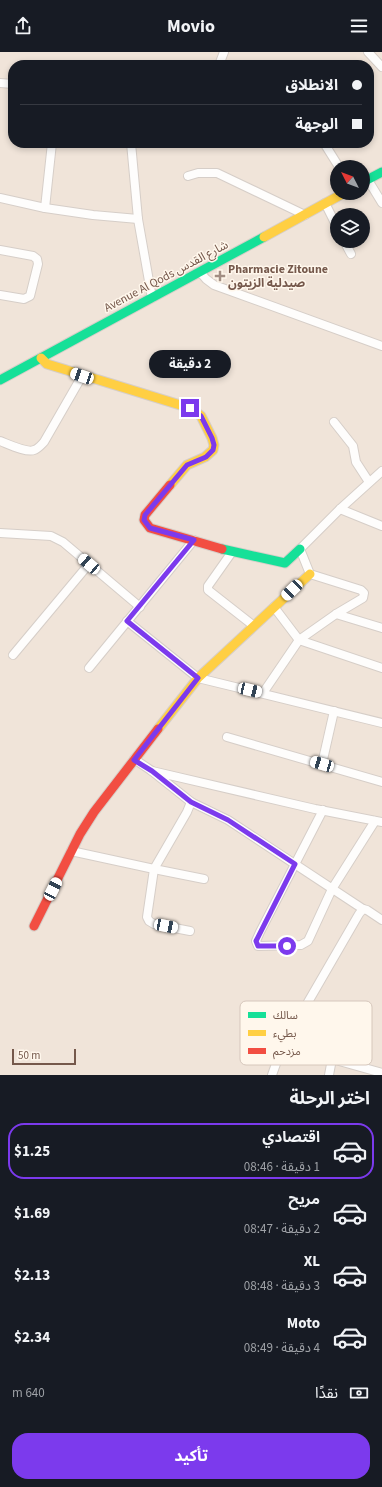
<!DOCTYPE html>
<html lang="ar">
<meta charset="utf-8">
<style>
body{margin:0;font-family:"Source Sans 3","Noto Sans Arabic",sans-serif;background:#20242c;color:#f1f3f6;direction:rtl;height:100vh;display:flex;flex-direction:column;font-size:15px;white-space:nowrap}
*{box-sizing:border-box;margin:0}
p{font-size:13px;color:#9ea1a6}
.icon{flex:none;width:22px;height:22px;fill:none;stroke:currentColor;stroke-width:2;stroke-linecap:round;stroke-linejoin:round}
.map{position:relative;height:1023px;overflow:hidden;direction:ltr}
.panel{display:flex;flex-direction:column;background:#171b24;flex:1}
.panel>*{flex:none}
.banner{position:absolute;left:8px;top:8px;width:366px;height:88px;border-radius:16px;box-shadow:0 2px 6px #0003;direction:rtl;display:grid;align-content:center;height:88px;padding:0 12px;background:#171b24}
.needle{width:26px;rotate:312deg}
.fabs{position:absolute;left:330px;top:108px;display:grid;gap:8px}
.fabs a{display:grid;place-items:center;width:40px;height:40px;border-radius:50%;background:#171b24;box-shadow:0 2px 6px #0003;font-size:20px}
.scale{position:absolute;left:12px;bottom:10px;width:64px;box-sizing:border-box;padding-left:4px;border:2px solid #75584b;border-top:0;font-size:11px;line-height:14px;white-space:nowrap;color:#75584b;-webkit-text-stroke:3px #fff7ec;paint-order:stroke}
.end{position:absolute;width:18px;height:18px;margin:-9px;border:5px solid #7c3aed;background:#fff;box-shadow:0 0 0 2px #fff}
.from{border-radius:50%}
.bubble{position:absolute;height:28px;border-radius:14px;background:#171b24;box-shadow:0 2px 6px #0003;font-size:13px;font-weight:700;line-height:28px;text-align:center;direction:rtl}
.car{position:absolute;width:12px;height:24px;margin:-12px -6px;border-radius:5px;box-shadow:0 0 3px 1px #0007;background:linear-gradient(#fff 24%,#345 0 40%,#fff 0 76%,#345 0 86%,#fff 0)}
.banner b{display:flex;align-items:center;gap:14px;height:38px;font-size:15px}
.banner b+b{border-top:1px solid #363941}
.banner i{width:10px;height:10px;background:#f1f3f6}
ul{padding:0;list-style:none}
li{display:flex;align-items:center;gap:12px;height:56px;margin:0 8px 6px;padding:0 4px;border:2px solid transparent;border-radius:16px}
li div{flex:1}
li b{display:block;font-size:15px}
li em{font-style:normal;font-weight:700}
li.active{border-color:#7c3aed}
li>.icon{width:36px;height:36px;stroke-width:1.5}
h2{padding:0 12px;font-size:18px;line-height:48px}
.pay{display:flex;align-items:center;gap:10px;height:44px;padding:0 12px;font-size:15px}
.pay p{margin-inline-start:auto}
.button{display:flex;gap:8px;margin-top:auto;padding:8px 12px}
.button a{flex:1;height:46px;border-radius:16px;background:#7c3aed;color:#fff;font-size:16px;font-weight:700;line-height:46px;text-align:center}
header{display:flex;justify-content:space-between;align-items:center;height:52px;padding:0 12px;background:#171b24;font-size:18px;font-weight:700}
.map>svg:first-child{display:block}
.residential{fill:#f0e4d9;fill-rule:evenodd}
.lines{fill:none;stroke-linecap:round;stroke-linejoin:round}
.street-casing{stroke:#d6cec8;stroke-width:10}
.fast-casing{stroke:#d6cec8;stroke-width:11}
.slow-casing{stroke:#d6cec8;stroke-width:11}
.jam-casing{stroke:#d6cec8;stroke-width:11}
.street{stroke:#fefdfc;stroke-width:8}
.fast{stroke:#16e098;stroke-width:9}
.slow{stroke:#ffcf43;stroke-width:9}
.jam{stroke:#f24e42;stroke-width:9}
.route{stroke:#7c3aed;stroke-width:5}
.poi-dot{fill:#a28e83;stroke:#fff7ec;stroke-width:1.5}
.labels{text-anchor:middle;stroke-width:3;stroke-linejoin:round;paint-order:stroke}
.poi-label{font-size:12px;font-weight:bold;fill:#75584b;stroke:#fff7ec;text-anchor:start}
.street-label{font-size:12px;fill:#75584b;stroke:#fff7ec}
.key{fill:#fff7ec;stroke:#d6c7bc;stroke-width:1}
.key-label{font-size:11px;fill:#75584b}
</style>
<header><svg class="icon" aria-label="menu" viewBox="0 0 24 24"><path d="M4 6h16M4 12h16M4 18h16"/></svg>Movio<svg class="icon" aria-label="share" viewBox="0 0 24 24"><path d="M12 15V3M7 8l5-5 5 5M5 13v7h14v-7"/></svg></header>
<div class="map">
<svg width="382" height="1023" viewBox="0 0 382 1023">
<rect width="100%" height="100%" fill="#f7f2eb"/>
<path class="residential" d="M0,0h382v1023h-382zM13,13h356v78h-356zM337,115h26v26h-26zM337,163h26v26h-26z"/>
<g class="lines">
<g class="street-casing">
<g id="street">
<polyline points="368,0 382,15"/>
<polyline points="219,13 224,0"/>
<polyline points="0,31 13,32"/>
<polyline points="131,91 138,167 152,246"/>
<polyline points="324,91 339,115"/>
<polyline points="188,124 198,121 217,121 305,163"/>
<polyline points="368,128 382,151"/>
<polyline points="0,146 45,156 93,163 138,167"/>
<polyline points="325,151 337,175"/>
<polyline points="45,156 52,91"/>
<polyline points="344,189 351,202"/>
<polyline points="0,198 33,204 37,207 38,212 30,244 24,247 0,243"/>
<polyline points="200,220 206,227 214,233 382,294"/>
<polyline points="334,370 353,394 356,410 369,430"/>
<path d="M0,389c8,3 27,12 34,9 4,-1 7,-5 10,-8l38,-66"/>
<polyline points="340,457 382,474"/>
<polyline points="0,481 51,484 63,490 140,555"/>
<polyline points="232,500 208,534 208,538 254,574"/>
<polyline points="274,555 299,588 382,616"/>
<polyline points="336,562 382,576"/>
<polyline points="127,569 198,626 382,671"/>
<polyline points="13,603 89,512"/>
<polyline points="89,616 194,488"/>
<polyline points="263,641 299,588 336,562 363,546 364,541 361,538 310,522 300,497 340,457 382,419"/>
<polyline points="227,685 382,730"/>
<polyline points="134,707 152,719 191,750 187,760 154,817 204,827"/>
<polyline points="322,712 334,659"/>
<polyline points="152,719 315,757 382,770"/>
<polyline points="191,750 228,768 363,857"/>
<polyline points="323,758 260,880 256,889 258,894 301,893 308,889 332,837 375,769"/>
<polyline points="71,799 154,817 147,865 149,869 154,872 190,879"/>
<polyline points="282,995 332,1007 382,1021"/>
<polyline points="272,1023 282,995 359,862 363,857 367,858 382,868"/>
<polyline points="329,1023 332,1007"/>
</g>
</g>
<g class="fast-casing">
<g id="fast">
<polyline points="363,130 382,120"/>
<polyline points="0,328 264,185"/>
<polyline points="222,497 285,511 300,497"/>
</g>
</g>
<g class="slow-casing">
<g id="slow">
<polyline points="264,185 344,141"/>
<polyline points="41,306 47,312 190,356 201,364 212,386 214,393 213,398 205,405 187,413 170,433"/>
<polyline points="158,677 198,626 310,522"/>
</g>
</g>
<g class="jam-casing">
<g id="jam">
<polyline points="170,433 145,463 144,468 150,476 222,497"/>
<polyline points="34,874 80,782 94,760 158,677"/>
</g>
</g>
<use href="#street" class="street"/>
<use href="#fast" class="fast"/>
<use href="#slow" class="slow"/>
<use href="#jam" class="jam"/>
</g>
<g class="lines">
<polyline class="route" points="190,356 201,364 212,386 214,393 213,398 206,405 187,413 145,463 144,468 150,476 194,488 127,569 198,626 134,708 152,719 191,750 228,768 295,812 256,889 258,894 287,894"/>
</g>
<path class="poi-dot" d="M218 218h4v4h4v4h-4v4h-4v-4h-4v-4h4z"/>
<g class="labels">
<g class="poi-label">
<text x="228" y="221">Pharmacie Zitoune<tspan x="228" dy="14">صيدلية الزيتون</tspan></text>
</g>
<g class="street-label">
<text transform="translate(166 224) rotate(-28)" y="4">Avenue Al Qods شارع القدس</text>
</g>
</g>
<rect x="240" y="949" width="132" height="64" rx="6" class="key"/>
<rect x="248" y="960" width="18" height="6" fill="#16e098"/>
<rect x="248" y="978" width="18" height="6" fill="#ffcf43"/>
<rect x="248" y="996" width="18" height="6" fill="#f24e42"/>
<g class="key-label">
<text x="273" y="967">سالك</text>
<text x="273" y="985">بطيء</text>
<text x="273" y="1003">مزدحم</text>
</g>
</svg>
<div class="fabs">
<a><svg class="needle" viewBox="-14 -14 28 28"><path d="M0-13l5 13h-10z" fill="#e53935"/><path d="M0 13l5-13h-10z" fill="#9ea1a6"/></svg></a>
<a><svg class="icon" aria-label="layers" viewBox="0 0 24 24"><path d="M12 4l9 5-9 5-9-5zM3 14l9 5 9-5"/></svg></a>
</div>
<div class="scale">50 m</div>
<i class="end from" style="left:287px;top:894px"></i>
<i class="end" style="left:190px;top:356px"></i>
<div class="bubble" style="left:149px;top:298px;width:82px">2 دقيقة</div>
<i class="car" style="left:82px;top:324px;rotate:289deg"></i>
<i class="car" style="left:89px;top:512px;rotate:311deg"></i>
<i class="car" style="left:292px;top:538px;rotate:226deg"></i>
<i class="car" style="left:250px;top:638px;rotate:103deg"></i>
<i class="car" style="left:322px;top:712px;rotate:286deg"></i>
<i class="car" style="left:53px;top:837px;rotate:27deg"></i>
<i class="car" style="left:166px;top:874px;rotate:101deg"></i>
<div class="banner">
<b><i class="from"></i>الانطلاق</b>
<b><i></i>الوجهة</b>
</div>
</div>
<section class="panel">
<h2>اختر الرحلة</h2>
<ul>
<li class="active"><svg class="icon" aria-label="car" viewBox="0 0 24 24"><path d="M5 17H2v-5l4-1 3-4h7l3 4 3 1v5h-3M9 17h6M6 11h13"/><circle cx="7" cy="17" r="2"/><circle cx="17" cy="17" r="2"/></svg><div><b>اقتصادي</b><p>1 دقيقة · 08:46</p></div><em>$1.25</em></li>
<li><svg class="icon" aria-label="car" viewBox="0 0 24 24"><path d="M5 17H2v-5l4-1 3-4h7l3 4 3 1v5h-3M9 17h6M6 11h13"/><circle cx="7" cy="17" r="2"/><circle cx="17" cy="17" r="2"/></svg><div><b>مريح</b><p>2 دقيقة · 08:47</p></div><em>$1.69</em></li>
<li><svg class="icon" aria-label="car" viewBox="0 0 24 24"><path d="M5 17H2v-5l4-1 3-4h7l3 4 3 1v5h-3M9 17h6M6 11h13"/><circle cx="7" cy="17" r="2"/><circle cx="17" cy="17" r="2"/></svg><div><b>XL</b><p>3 دقيقة · 08:48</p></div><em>$2.13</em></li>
<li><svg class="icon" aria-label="car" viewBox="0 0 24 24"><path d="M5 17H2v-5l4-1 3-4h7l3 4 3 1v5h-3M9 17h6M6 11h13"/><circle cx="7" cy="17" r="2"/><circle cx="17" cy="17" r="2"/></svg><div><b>Moto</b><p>4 دقيقة · 08:49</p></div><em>$2.34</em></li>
</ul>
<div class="pay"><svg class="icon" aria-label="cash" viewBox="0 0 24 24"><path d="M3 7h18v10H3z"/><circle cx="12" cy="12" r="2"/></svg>نقدًا<p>640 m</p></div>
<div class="button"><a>تأكيد</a></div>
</section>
